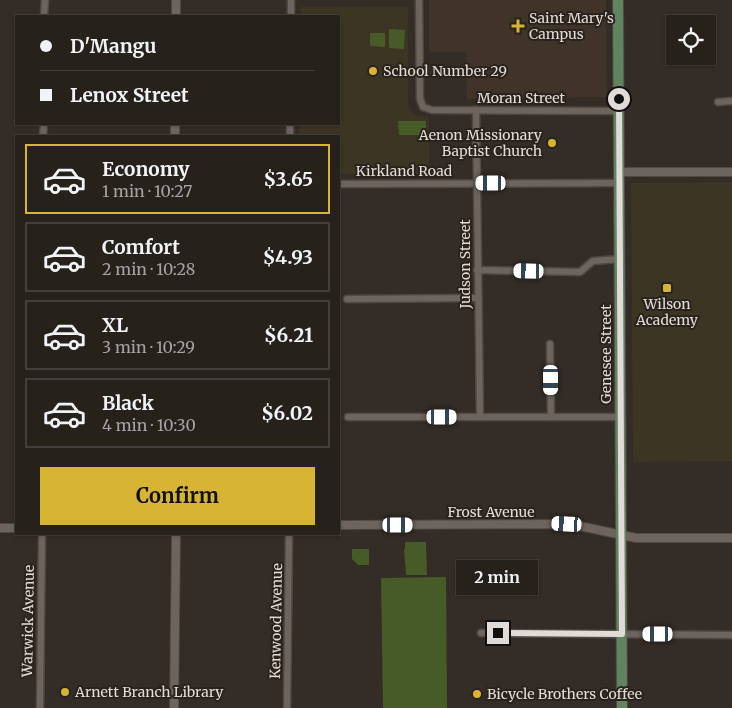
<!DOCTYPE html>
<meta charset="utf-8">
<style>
body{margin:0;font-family:Merriweather,serif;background:#332e29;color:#f1f3f6;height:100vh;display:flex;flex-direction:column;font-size:19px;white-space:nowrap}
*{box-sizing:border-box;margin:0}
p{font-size:16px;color:#a4a3a3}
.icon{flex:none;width:28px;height:28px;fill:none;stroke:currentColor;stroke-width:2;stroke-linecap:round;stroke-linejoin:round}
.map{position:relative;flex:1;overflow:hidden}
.drawer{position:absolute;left:15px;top:135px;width:325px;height:400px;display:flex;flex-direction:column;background:#27211c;border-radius:0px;box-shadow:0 1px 4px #0004,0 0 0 1px #433e3b}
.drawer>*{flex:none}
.top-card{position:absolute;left:15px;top:15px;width:325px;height:110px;border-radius:0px;box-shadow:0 1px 4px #0004,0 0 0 1px #433e3b;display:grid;align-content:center;height:110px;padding:0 25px;background:#27211c}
.buttons{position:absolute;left:666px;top:15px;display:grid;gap:10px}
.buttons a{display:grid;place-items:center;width:50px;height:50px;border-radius:0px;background:#27211c;box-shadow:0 1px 4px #0004,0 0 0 1px #433e3b;font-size:25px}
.end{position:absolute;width:22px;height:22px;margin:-11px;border:6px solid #e0dbd7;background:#111;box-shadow:0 0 0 2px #111}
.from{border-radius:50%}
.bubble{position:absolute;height:35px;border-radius:0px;background:#27211c;box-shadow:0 1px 4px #0004,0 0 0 1px #433e3b;font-size:16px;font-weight:700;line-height:35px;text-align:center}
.car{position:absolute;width:15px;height:30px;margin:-15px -8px;border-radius:6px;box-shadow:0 0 4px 1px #0007;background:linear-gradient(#fff 24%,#345 0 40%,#fff 0 76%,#345 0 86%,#fff 0)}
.top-card b{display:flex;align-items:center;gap:18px;height:48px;font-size:19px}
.top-card b+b{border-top:1px solid #433e3b}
.top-card i{width:12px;height:12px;background:#f1f3f6}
ul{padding:9px 0 0;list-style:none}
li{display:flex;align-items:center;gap:15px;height:70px;margin:0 10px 8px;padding:0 15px;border:2px solid #433e3b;border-radius:0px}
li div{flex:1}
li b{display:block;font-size:19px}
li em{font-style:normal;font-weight:700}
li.selected{border-color:#d8b434}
li>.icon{width:45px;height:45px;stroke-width:1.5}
.primary-button{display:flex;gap:10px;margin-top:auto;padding:10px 25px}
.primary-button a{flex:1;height:58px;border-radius:0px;background:#d8b434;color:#111;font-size:20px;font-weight:700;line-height:58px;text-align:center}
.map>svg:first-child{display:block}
.built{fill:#403328}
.education{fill:#3c3524}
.green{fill:#475b27}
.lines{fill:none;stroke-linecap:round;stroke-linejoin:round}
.minor-casing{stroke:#4f4843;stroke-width:9}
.tertiary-casing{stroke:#4f4843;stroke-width:10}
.primary-casing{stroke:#4f4843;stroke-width:12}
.minor{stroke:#6d645d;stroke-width:6}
.tertiary{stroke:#6d645d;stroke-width:8}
.primary{stroke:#60845f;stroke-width:10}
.route{stroke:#e0dbd7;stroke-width:6}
.poi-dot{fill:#d8b434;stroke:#2a221d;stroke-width:2}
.labels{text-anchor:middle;stroke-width:4;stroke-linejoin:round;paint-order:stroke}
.poi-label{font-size:14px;fill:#e0dbd7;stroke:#2a221d;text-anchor:start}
.street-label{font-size:14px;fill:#e0dbd7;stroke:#2a221d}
</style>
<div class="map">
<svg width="732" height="708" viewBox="0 0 732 708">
<rect width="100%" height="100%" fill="#342c26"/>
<polygon class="built" points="429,0 606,0 607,97 467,99 466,52 429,52"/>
<g class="education">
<polygon points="301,7 408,7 408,107 415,115 429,117 429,174 339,174 339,136 299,136 299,124 339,124 339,16 301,16"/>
<polygon points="732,182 732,461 633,462 631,183"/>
</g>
<g class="green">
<polygon points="389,29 405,30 404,49 389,48"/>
<polygon points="370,33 385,33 385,47 370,46"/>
<polygon points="398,121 426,121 426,135 399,135"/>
<polygon points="405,542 426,542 427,575 406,575 404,549 405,549"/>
<polygon points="352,549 369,549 369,565 358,565 352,559"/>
<polygon points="446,577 447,708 383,708 381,578"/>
</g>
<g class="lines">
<g class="minor-casing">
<g id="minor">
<polyline points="419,0 420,99 423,107 432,110 619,111"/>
<polyline points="44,16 45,0"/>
<polyline points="291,16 291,0"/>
<polyline points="718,102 732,101"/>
<polyline points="476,110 480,417"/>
<polyline points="43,136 44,124"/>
<polyline points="290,136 290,124"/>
<polyline points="339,184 619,183"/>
<polyline points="477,270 580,272 593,261 619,259"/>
<polyline points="347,299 477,298"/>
<polyline points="550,344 551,417"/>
<polyline points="348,417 620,417"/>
<polyline points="481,633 732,635"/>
<polyline points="40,708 42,534"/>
<polyline points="287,708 289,534"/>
</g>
</g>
<g class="tertiary-casing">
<g id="tertiary">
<polyline points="176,16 176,0"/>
<polyline points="175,136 175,124"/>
<polyline points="619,172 732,172"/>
<polyline points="339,525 556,524 575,525 636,538 732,538"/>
<polyline points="0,528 16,528"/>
<polyline points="174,708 176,534"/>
</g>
</g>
<g class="primary-casing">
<polyline id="primary" points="618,0 622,708"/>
</g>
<use href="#minor" class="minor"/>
<use href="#tertiary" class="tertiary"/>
<use href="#primary" class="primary"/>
</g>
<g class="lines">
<polyline class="route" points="498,633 622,634 619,99"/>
</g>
<g class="poi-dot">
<path d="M515.5 18.5h5v5h5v5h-5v5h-5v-5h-5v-5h5z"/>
<circle cx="373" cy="71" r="5"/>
<circle cx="552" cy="143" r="5"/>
<rect x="662" y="283" width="10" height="10" rx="2.5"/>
<circle cx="65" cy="692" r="5"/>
<circle cx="477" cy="694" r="5"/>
</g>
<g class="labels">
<g class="poi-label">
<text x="529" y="23">Saint Mary's<tspan x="529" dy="16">Campus</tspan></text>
<text x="383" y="76">School Number 29</text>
<text x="542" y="140" text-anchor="end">Aenon Missionary<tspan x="542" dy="16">Baptist Church</tspan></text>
<text x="667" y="309" text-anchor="middle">Wilson<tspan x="667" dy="16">Academy</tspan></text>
<text x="75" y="697">Arnett Branch Library</text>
<text x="487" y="699">Bicycle Brothers Coffee</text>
</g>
<g class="street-label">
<text x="521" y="103">Moran Street</text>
<text x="404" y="176">Kirkland Road</text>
<text transform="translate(465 264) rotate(-90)" y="5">Judson Street</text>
<text transform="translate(606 354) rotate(-90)" y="5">Genesee Street</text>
<text x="491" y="517">Frost Avenue</text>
<text transform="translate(28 621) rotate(-89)" y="5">Warwick Avenue</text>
<text transform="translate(276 621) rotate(-89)" y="5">Kenwood Avenue</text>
</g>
</g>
</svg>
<div class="buttons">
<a><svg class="icon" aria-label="locate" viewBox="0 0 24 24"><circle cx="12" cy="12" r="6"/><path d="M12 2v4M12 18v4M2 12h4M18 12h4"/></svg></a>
</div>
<i class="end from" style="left:619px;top:99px"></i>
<i class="end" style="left:498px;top:633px"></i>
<div class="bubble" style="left:456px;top:560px;width:82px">2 min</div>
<i class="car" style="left:491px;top:183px;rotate:270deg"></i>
<i class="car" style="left:529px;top:271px;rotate:271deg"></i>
<i class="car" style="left:551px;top:380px;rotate:180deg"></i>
<i class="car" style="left:442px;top:417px;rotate:90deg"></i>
<i class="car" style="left:567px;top:524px;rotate:273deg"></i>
<i class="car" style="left:398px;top:525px;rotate:90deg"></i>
<i class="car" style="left:658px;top:634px;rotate:270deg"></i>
<div class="top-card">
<b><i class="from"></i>D'Mangu</b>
<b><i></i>Lenox Street</b>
</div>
<section class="drawer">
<ul>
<li class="selected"><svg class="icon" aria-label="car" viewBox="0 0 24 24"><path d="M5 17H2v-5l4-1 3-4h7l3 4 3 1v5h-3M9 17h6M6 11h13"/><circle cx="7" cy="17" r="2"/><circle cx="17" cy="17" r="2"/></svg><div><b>Economy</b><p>1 min · 10:27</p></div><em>$3.65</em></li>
<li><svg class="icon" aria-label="car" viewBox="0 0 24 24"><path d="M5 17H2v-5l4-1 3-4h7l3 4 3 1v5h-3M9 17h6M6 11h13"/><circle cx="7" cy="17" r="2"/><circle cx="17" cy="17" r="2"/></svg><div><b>Comfort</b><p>2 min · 10:28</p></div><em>$4.93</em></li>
<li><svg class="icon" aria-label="car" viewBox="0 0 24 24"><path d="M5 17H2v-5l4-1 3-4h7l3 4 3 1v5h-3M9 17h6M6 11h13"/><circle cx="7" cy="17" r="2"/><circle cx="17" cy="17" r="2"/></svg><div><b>XL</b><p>3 min · 10:29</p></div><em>$6.21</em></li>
<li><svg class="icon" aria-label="car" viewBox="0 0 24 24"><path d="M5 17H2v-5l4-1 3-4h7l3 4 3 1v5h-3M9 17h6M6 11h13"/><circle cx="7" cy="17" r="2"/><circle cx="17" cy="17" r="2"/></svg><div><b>Black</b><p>4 min · 10:30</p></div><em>$6.02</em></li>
</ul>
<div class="primary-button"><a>Confirm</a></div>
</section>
</div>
